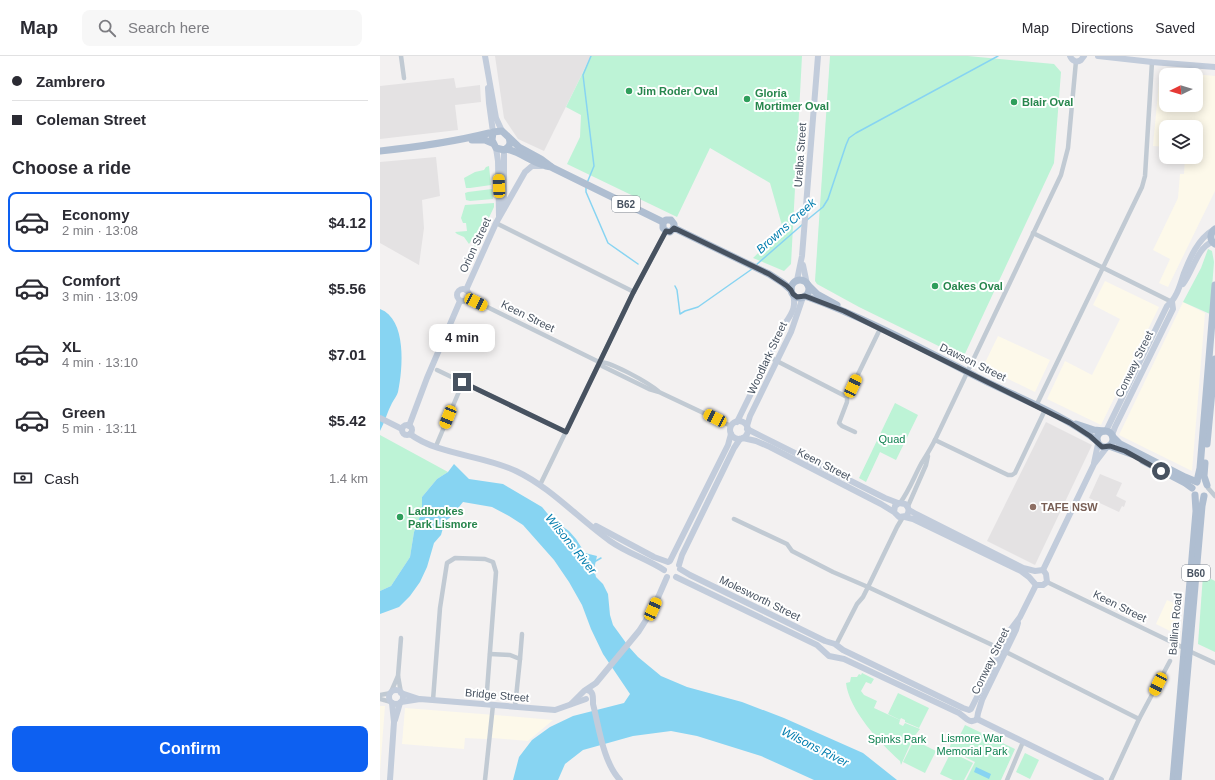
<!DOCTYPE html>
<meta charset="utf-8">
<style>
body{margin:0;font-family:Arial,sans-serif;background:#f7f7f7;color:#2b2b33;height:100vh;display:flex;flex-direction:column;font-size:15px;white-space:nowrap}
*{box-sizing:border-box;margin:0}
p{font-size:13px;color:#7c7c81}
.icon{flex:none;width:22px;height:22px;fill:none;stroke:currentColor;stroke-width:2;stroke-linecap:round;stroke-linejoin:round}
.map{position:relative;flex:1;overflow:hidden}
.sheet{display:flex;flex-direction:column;background:#fff;width:380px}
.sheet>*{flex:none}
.top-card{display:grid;align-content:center;height:88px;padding:0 12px;background:#fff}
.needle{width:26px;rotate:265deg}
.fabs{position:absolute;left:779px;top:12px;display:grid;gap:8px}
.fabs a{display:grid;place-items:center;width:44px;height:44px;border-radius:8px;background:#fff;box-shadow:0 2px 10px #0003;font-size:20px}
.end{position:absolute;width:18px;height:18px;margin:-9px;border:5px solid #475260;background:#fff;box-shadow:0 0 0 2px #fff}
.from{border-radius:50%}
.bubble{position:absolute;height:28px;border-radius:8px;background:#fff;box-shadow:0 2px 10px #0003;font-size:13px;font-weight:700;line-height:28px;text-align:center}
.car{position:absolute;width:12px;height:24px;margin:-12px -6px;border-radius:5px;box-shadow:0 0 3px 1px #0007;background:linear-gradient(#f5c518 24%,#345 0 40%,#f5c518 0 76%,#345 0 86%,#f5c518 0)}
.top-card b{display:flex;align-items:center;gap:14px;height:38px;font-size:15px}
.top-card b+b{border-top:1px solid #e1e1e2}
.top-card i{width:10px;height:10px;background:#2b2b33}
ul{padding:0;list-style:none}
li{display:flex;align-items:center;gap:12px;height:60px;margin:0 8px 6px;padding:0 4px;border:2px solid transparent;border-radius:8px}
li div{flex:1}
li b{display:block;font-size:15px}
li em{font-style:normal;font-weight:700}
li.active{border-color:#0d60f1}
li>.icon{width:36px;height:36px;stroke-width:1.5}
h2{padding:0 12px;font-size:18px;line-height:48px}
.pay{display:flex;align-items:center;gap:10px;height:44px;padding:0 12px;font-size:15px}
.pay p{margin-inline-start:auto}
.action{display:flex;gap:8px;margin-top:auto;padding:8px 12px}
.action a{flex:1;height:46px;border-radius:8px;background:#0d60f1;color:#fff;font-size:16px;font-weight:700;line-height:46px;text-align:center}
header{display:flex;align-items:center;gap:24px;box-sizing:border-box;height:56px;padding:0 20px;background:#fff;border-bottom:1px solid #e1e1e2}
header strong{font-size:19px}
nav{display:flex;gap:22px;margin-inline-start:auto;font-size:14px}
.search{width:280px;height:36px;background:#f7f7f7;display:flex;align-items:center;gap:10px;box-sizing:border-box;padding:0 14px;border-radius:8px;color:#7c7c81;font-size:15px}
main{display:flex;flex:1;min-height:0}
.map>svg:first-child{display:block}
.commercial{fill:#fdf9ea;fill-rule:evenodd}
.education{fill:#e4e2e3}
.green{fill:#bdf3d6}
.water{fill:#87d4f2}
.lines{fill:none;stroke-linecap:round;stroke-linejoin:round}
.stream{stroke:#87d4f2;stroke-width:1.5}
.street{stroke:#c1cad3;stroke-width:4.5}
.secondary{stroke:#c2ccdb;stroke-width:6}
.primary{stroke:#afbed1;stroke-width:7}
.route{stroke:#475260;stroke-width:5}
.leisure-dot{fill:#2e9e5b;stroke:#fff;stroke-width:1.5}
.education-dot{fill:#8d6e63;stroke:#fff;stroke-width:1.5}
.labels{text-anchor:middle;stroke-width:4;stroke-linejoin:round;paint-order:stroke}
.shield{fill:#fff;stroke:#7e8690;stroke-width:1}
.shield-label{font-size:10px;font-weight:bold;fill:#475260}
.leisure-label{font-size:11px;font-weight:bold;fill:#27864d;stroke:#fff;text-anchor:start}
.street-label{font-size:11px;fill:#475260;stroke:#fff}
.park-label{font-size:11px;fill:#118252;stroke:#fff}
.education-label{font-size:11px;font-weight:bold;fill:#785e54;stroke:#fff;text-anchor:start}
.water-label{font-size:12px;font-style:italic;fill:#037eaf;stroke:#fff}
</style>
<header>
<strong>Map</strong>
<div class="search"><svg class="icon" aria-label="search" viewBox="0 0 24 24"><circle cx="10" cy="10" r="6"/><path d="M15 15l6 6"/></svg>Search here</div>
<nav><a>Map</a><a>Directions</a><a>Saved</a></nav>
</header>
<main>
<section class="sheet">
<div class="top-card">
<b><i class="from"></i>Zambrero</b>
<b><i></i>Coleman Street</b>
</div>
<h2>Choose a ride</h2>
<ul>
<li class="active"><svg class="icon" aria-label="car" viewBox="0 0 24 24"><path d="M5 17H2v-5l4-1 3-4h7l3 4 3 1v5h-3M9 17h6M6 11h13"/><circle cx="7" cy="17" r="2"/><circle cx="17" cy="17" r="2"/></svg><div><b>Economy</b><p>2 min · 13:08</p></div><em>$4.12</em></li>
<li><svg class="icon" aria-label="car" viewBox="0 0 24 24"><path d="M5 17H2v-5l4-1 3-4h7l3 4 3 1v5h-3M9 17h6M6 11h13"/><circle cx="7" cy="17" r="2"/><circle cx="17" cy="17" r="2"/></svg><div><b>Comfort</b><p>3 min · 13:09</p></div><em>$5.56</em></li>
<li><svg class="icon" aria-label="car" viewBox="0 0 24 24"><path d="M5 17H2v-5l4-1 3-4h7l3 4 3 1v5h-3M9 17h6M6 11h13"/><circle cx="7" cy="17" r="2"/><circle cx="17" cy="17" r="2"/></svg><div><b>XL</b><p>4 min · 13:10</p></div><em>$7.01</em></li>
<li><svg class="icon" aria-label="car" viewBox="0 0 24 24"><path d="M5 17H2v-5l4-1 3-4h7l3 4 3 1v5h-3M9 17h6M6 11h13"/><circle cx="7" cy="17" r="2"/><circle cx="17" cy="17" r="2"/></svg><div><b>Green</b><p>5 min · 13:11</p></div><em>$5.42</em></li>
</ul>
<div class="pay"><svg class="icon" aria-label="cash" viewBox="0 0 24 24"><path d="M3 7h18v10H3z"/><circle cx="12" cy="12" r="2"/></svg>Cash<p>1.4 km</p></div>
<div class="action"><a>Confirm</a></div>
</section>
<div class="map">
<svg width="835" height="724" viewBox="0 0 835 724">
<rect width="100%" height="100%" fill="#f3f1f1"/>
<g class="commercial">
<path d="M780,15l55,5v115l-47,96 -9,-4 11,-24 -17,-9 25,-52 2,-24h4l1,-17h11v-30h-30v20l-13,-1zM786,19h30v30h-30z"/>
<polygon points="725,225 779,251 721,369 667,343 685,305 712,319 740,263 713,249"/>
<polygon points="803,246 825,257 812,415 739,379"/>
<polygon points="618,280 670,304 655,336 603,311"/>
<polygon points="787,544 800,550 800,560 792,576 776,568"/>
<polygon points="0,650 5,650 0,715"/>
<polygon points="25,652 115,659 173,664 148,685 113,682 105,683 85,682 84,693 22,688"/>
</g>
<g class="education">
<polygon points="115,0 211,0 164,95 138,83 124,62"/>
<polygon points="74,22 76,32 100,29 101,46 75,49 78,74 0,83 0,30"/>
<polygon points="56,101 60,140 42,144 44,172 39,209 0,187 0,106"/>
<polygon points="666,366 712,389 655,509 607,485"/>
<polygon points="720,418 742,427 736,440 746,445 744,451 742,450 739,456 709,442"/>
</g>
<g class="green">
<polygon points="211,0 422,0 411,208 404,215 373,202 403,173 390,127 330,92 297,161 187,108 200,81 201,59 186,51"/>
<polygon points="450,0 588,0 674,8 681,16 674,107 583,302 479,251 437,228 435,225"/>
<polygon points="109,110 111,129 90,132 86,132 84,122 95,116 104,114 106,111"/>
<polygon points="112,133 113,143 90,145 86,144 85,137 88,136"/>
<polygon points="114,147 114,151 95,191 94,190 95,187 91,185 89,188 84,181 77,178 75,176 87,175 86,167 83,167 81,162 85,149"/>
<polygon points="828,193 832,195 834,206 830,258 803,246 821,212"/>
<polygon points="515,347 538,359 516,404 500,396 486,426 479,422"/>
<polygon points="0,379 68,416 57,423 42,441 42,455 34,476 30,501 11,530 0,535"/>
<polygon points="823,519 835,525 835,596 818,588"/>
<path d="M482,617l12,6 -3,5 -5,-2 -5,9 3,4 13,6 -3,7 26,12 -1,4 4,2 2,-3 15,6 -7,9 -12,27 -1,-4c-20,-18 -51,-51 -54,-78l4,-1 1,-5h6l2,-3 2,1z"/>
<polygon points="518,637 549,652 539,672 525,666 525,664 521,662 520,664 508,658"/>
<polygon points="585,669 635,693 621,724 586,724 595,706 569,693 572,685 576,687"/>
<polygon points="534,684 556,695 545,717 523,706"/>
<polygon points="571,696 593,707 584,724 573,724 560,718"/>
<polygon points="645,697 659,704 650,723 636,716"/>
</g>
<g class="water">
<path d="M0,253c27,10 23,60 18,83 -1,4 -4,7 -6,11 -5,9 -7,19 -12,28z"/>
<polygon points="74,408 89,423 123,428 162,451 172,463 189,475 196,483 205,497 217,500 214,513 216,521 223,528 228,538 230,559 233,569 249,591 258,601 281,620 307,631 362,646 404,662 483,697 517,724 434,724 381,700 317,680 291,675 253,680 203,694 185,708 178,724 133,724 139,701 152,684 170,671 193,660 244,647 250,638 223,598 211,573 202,549 189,526 174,504 143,469 129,460 112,451 83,446 71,461 65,465 61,479 54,487 47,511 40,526 30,540 19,551 0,558 0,535 11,530 30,501 34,476 42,455 42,441 57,423 68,416"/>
<polygon points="596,711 611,718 609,723 594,716"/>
</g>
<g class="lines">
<g class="stream">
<polyline points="207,127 214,110 203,19 211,0"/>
<polyline points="206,130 206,136 228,187 258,208"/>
<polyline points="427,164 443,151 448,143 466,89 469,82 476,77 618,0"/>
<polyline points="376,209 423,168"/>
<polyline points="295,230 297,234 300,258 305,255 318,251 372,213"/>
<polyline points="214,506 221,502"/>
</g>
<g class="street">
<polyline points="21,0 24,22"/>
<polyline points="116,167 254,236"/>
<polyline points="653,177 792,246"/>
<polyline points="89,242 219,306 222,310 269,333 279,336 351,370"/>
<polyline points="389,301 467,341 467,346 459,367 462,370 475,376"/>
<path d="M219,306c11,-1 50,21 59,29"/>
<polyline points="57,314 186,376"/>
<polyline points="467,341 500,273"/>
<polyline points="656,350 762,131 765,120 772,6"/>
<polyline points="555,384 628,419 632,419 635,417 665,354"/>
<polyline points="56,390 83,326"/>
<polyline points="160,429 253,237 286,175"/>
<polyline points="828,432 835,440"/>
<path d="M520,447c9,-12 14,-26 21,-39 5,-8 10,-16 14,-24l126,-265 7,-27 8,-87"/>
<polyline points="528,450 546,409 548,400"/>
<polyline points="354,463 407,488 412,495 453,516 488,531 623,594"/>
<polyline points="667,526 804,592"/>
<polyline points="456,589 477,548 483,541 488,531 517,471 523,461"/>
<polyline points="809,595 835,607"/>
<polyline points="626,596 759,663"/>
<polyline points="110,598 130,599 140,603 135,651"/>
<polyline points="140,603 142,578"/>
<polyline points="18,620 21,637"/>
<polyline points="11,636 18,620 21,582"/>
<polyline points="0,639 11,637"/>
<polyline points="0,643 11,646"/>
<polyline points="53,644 60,552 67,507 75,502 105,503 113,506 116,516 106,648"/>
<polyline points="105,724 113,649"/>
<polyline points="627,724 643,686"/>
<polyline points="731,724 759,663 790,605"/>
</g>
<g class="secondary">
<polyline points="105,0 116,62 122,75"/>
<path d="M690,0c2,5 7,7 11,4l3,-4"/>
<polyline points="718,0 772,6 835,11"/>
<polyline points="108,32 109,47 113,76"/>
<polyline points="116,92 118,105 119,160"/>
<polyline points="124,152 124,94"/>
<polyline points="423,209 427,228"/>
<polyline points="417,224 422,200 438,0"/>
<path d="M803,228c10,-13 14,-36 29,-42"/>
<circle cx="83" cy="239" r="6"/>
<polyline points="86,234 116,167 145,116 152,110 161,110"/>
<polyline points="0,362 22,373"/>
<circle cx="359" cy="374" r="9"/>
<path d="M357,366l49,-100c7,-10 10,-16 7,-28"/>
<circle cx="27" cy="374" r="5"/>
<polyline points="29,370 47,322 80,245"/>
<polyline points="367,370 370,360 411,276 423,241"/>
<polyline points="367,373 505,442 518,447"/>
<path d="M726,375l61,-125c10,-8 13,-21 17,-33 6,-15 14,-34 29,-43"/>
<path d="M30,378c28,21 73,21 106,37 34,16 63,48 94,70 17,12 37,18 54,29"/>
<polyline points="732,379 735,371 793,253 792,246"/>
<path d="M363,382l13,3 14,6 111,57 13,8 5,5 7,-1c4,-4 3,-9 -1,-12l-6,-1 -4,3 -1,6"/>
<polyline points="714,407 718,388"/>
<polyline points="525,461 533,463 641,515 649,521 656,529 663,529 667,526 666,518 663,514 655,515 643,512 536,458 529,454"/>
<polyline points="216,470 274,501 288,506"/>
<polyline points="290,505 348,389 351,378"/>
<polyline points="299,509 302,499 354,392 360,383"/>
<polyline points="300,513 310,519 445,585 455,588 463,594 583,652 589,654"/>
<polyline points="663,514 714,408 727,391"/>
<path d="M296,521l141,68 12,11 15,3 115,54c6,4 11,12 18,6"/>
<path d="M207,634c7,1 6,8 6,14 6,23 10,58 27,76"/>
<circle cx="16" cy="641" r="7"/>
<polyline points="21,637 39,643"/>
<polyline points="21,646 40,643 175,654 206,643"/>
<polyline points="191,648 204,635 216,627 259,575 273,553 287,521"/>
<polyline points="591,653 631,573 640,561 656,529"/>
<polyline points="597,663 721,724"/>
<polyline points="597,663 598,657 602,644 636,574 638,567"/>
<polyline points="15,664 20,647"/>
<polyline points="10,724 14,666 12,647"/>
</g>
<g class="primary">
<path d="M129,82c2,5 1,9 -5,12l-8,-2 -4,-8 1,-8 9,-1 17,16 22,12 12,9 110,54"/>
<polyline points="92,84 105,84 112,87"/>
<path d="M126,93c16,3 28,16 45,18"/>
<path d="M0,95c37,-4 73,-9 109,-18l3,1"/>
<polyline points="283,166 283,172 286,175 290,176 294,172"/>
<polyline points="283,166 286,164 291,164 294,168 294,172"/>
<polyline points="294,172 389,218 403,227 411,234"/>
<path d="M835,173c-5,4 -6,11 0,15"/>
<circle cx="420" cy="233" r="9"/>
<polyline points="428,229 437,238 457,249"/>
<path d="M425,240c59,21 116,52 172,81 39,20 86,37 120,64"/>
<polyline points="696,368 714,374 724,375"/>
<circle cx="725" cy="383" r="8"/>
<polyline points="733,381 740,388 748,392 805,421 817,426"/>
<polyline points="827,388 835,303"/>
<polyline points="729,390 751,398"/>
<polyline points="763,405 805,427 812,432"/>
<polyline points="825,407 824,420 827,429"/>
<polyline points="817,425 820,412 835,229"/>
<polyline points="793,724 816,455 815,439"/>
<polyline points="798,724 822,450 824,440"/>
</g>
</g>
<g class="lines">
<polyline class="route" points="82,326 186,376 253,237 286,175 290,176 294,172 389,218 407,230 411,234 413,238 417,241 425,240 464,255 690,367 710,380 722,391 730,390 745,395 781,415"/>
</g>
<g class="leisure-dot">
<circle cx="249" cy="35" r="4"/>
<circle cx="367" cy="43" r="4"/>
<circle cx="634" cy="46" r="4"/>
<circle cx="555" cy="230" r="4"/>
<circle cx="20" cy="461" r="4"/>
</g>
<circle class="education-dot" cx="653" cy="451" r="4"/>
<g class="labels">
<g class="shield">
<rect x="232" y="140" width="28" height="16" rx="3"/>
<rect x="802" y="509" width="28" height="16" rx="3"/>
</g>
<g class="shield-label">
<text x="246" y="152">B62</text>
<text x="816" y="521">B60</text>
</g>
<g class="leisure-label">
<text x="257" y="39">Jim Roder Oval</text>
<text x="375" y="41">Gloria<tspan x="375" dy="13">Mortimer Oval</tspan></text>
<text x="642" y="50">Blair Oval</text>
<text x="563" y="234">Oakes Oval</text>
<text x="28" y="459">Ladbrokes<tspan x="28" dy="13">Park Lismore</tspan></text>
</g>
<g class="street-label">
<text transform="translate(420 99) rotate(-86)" y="4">Uralba Street</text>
<text transform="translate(95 189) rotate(-65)" y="4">Orion Street</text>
<text transform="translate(148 260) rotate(26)" y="4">Keen Street</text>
<text transform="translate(387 302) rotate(-65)" y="4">Woodlark Street</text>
<text transform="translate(593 306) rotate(26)" y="4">Dawson Street</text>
<text transform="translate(754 308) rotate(-64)" y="4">Conway Street</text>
<text transform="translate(444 408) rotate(27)" y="4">Keen Street</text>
<text transform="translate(380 542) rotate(26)" y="4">Molesworth Street</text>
<text transform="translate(740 550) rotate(26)" y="4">Keen Street</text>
<text transform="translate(795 568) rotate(-85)" y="4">Ballina Road</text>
<text transform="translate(610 605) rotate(-64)" y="4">Conway Street</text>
<text transform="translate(117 639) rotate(5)" y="4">Bridge Street</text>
</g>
<g class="park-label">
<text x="512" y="387">Quad</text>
<text x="592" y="686">Lismore War<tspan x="592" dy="13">Memorial Park</tspan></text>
<text x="517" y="687">Spinks Park</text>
</g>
<g class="education-label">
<text x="661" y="455">TAFE NSW</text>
</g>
<g class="water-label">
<text transform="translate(406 170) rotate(-42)" y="4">Browns Creek</text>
<text transform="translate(191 488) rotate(51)" y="4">Wilsons River</text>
<text transform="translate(435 691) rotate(27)" y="4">Wilsons River</text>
</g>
</g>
</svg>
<div class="fabs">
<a><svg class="needle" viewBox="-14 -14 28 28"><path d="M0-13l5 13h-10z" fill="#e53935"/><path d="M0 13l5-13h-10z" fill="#7c7c81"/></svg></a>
<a><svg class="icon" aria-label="layers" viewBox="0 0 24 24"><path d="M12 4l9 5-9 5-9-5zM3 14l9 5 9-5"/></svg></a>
</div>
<i class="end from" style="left:781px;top:415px"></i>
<i class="end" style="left:82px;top:326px"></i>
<div class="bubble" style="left:49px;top:268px;width:66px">4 min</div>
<i class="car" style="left:119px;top:130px;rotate:358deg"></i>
<i class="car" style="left:96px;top:246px;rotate:116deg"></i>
<i class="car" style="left:473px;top:330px;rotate:25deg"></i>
<i class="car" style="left:68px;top:361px;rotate:202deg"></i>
<i class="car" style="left:335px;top:362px;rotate:297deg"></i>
<i class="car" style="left:273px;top:553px;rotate:24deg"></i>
<i class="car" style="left:778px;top:628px;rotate:207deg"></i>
</div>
</main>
